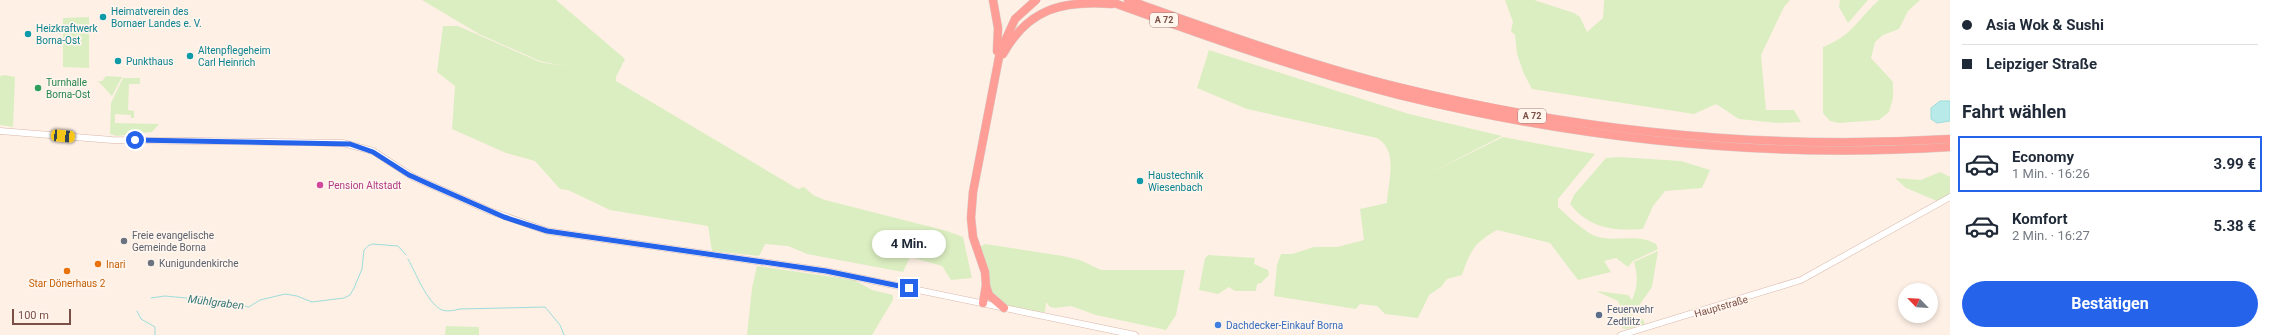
<!DOCTYPE html>
<html lang="de">
<meta charset="utf-8">
<style>
body{margin:0;font-family:Roboto,sans-serif;background:#f6f6f7;color:#1f2937;height:100vh;display:flex;flex-direction:column;font-size:15px;white-space:nowrap}
*{box-sizing:border-box;margin:0}
p{font-size:13px;color:#747a83}
.icon{flex:none;width:22px;height:22px;fill:none;stroke:currentColor;stroke-width:2;stroke-linecap:round;stroke-linejoin:round}
.map{position:relative;flex:1;overflow:hidden}
.drawer{display:flex;flex-direction:column;background:#fff;width:320px}
.drawer>*{flex:none}
.top-card{display:grid;align-content:center;height:88px;padding:0 12px;background:#fff}
.needle{width:26px;rotate:295deg}
.controls{position:absolute;left:1898px;top:283px;display:grid;gap:8px}
.controls a{display:grid;place-items:center;width:40px;height:40px;border-radius:50%;background:#fff;box-shadow:0 2px 6px #0003;font-size:20px}
.scale{position:absolute;left:12px;bottom:10px;width:59px;box-sizing:border-box;padding-left:4px;border:2px solid #7a5047;border-top:0;font-size:11px;line-height:14px;white-space:nowrap;color:#7a5047;-webkit-text-stroke:3px #fff5ed;paint-order:stroke}
.end{position:absolute;width:18px;height:18px;margin:-9px;border:5px solid #2563eb;background:#fff;box-shadow:0 0 0 2px #fff}
.from{border-radius:50%}
.bubble{position:absolute;height:28px;border-radius:14px;background:#fff;box-shadow:0 2px 6px #0003;font-size:13px;font-weight:700;line-height:28px;text-align:center}
.car{position:absolute;width:12px;height:24px;margin:-12px -6px;border-radius:5px;box-shadow:0 0 3px 1px #0007;background:linear-gradient(#f5c518 24%,#345 0 40%,#f5c518 0 76%,#345 0 86%,#f5c518 0)}
.top-card b{display:flex;align-items:center;gap:14px;height:38px;font-size:15px}
.top-card b+b{border-top:1px solid #e0e1e3}
.top-card i{width:10px;height:10px;background:#1f2937}
ul{padding:0;list-style:none}
li{display:flex;align-items:center;gap:12px;height:56px;margin:0 8px 6px;padding:0 4px;border:2px solid transparent;border-radius:0px}
li div{flex:1}
li b{display:block;font-size:15px}
li em{font-style:normal;font-weight:700}
li.current{border-color:#2563eb}
li>.icon{width:36px;height:36px;stroke-width:1.5}
h2{padding:0 12px;font-size:18px;line-height:48px}
.button{display:flex;gap:8px;margin-top:auto;padding:8px 12px}
.button a{flex:1;height:46px;border-radius:24px;background:#2563eb;color:#fff;font-size:16px;font-weight:700;line-height:46px;text-align:center}
main{display:flex;flex:1;min-height:0}
.map>svg:first-child{display:block}
.green{fill:#dbeec1}
.water{fill:#b7eae9;stroke:#9cdddc}
.lines{fill:none;stroke-linecap:round;stroke-linejoin:round}
.stream{stroke:#9cdddc;stroke-width:1}
.secondary-casing{stroke:#dab7ab;stroke-width:7}
.highway-casing{stroke:#dacecb;stroke-width:9}
.secondary{stroke:#fff;stroke-width:6}
.highway{stroke:#fe9e96;stroke-width:8}
.route{stroke:#2563eb;stroke-width:5}
.culture-dot{fill:#0f9aa8;stroke:#fff5ed;stroke-width:1.5}
.leisure-dot{fill:#2e9e5b;stroke:#fff5ed;stroke-width:1.5}
.hotel-dot{fill:#d1479c;stroke:#fff5ed;stroke-width:1.5}
.worship-dot{fill:#6b7280;stroke:#fff5ed;stroke-width:1.5}
.food-dot{fill:#e8710a;stroke:#fff5ed;stroke-width:1.5}
.service-dot{fill:#5c6f8a;stroke:#fff5ed;stroke-width:1.5}
.shop-dot{fill:#3f7fe0;stroke:#fff5ed;stroke-width:1.5}
.labels{text-anchor:middle;stroke-width:3.5;stroke-linejoin:round;paint-order:stroke}
.shield{fill:#fff5ed;stroke:#a28279;stroke-width:1}
.shield-label{font-size:9px;font-weight:bold;fill:#7a5047}
.culture-label{font-size:10px;fill:#0d838f;stroke:#fff5ed;text-anchor:start}
.leisure-label{font-size:10px;fill:#27864d;stroke:#fff5ed;text-anchor:start}
.hotel-label{font-size:10px;fill:#b23c85;stroke:#fff5ed;text-anchor:start}
.worship-label{font-size:10px;fill:#5b616d;stroke:#fff5ed;text-anchor:start}
.food-label{font-size:10px;fill:#c56008;stroke:#fff5ed;text-anchor:start}
.street-label{font-size:10px;fill:#7a5047;stroke:#fff5ed}
.service-label{font-size:10px;fill:#4e5e75;stroke:#fff5ed;text-anchor:start}
.shop-label{font-size:10px;fill:#366cbe;stroke:#fff5ed;text-anchor:start}
.water-label{font-size:11px;font-style:italic;fill:#367979;stroke:#fff5ed}
</style>
<main>
<div class="map">
<svg width="1950" height="335" viewBox="0 0 1950 335">
<rect width="100%" height="100%" fill="#fef0e5"/>
<g class="green">
<polygon points="422,0 556,0 625,59 616,77 616,81 798,189 804,187 813,195 825,200 947,231 963,237 972,278 951,280 942,266 910,257 903,272 807,254 788,246 765,244 759,256 712,251 708,226 610,210 568,190 560,189 535,161 506,153 452,129 455,86 437,72 443,26 458,26 540,62 568,67 540,61 479,34"/>
<polygon points="1505,0 1534,0 1574,13 1580,17 1587,32 1603,18 1604,0 1790,0 1784,7 1761,55 1766,110 1794,110 1801,122 1777,123 1739,119 1716,104 1694,114 1532,89 1524,74 1517,54 1515,35 1511,31 1513,22"/>
<polygon points="1840,0 1868,0 1848,23 1839,7"/>
<path d="M1879,0h41l-12,11 -9,18 -16,6 -8,7 -4,16 22,24v16l-4,14 -10,8 -40,3 -9,-2 -7,-8v-66c30,-12 34,-27 56,-47z"/>
<polygon points="89,17 89,68 63,67 63,18"/>
<path d="M1209,50l200,64 93,22 -72,37 73,-36 92,17 -37,45v8c10,9 27,26 40,30 20,5 39,-4 58,7l2,5 -25,12 -5,6 -12,-9 -12,3 7,11 -33,8 -28,-37 -53,-13c-22,12 -27,21 -35,45l-15,4 -6,8 -12,8 -11,23 -33,-4 -8,-8 -17,-2 -4,5 -82,-13 3,-31 4,-11h11l22,-7h23l27,-7 -4,-31 27,-6c1,-22 12,-52 -10,-65l-130,-29 -50,-21z"/>
<polygon points="5,75 15,77 13,127 0,125 0,76"/>
<polygon points="106,76 122,77 112,96 98,81 102,81"/>
<polygon points="123,78 140,78 140,84 129,84 128,110 134,111 134,118 131,118 131,115 115,114 115,123 159,124 152,132 117,136 110,134 111,103"/>
<path d="M1619,157l62,4 29,9 -8,18 -37,3 -12,15 -10,23c-29,2 -53,0 -73,-25l4,-9 32,-37z"/>
<polygon points="1940,172 1950,177 1950,194 1937,201 1906,188 1895,178 1921,180"/>
<path d="M985,244l78,12 17,4 21,10h84l-9,45 -10,15 -70,-15 -25,-9 -16,2 -5,-1 -4,-5 -1,10 -2,1c-16,-3 -41,-4 -51,-19 -5,-6 -10,-37 -12,-47z"/>
<path d="M1658,251l-6,36 -21,30 12,2 2,6 -19,4 -4,-1 1,-14 -5,-13 -22,-10 32,4 4,5c6,-14 6,-23 2,-38z"/>
<polygon points="1208,255 1255,258 1254,264 1268,270 1269,275 1261,283 1257,284 1256,291 1235,291 1229,287 1218,294 1199,290 1205,258"/>
<polygon points="757,266 854,280 872,290 893,295 893,300 872,335 747,335 752,288"/>
<polygon points="446,326 479,327 479,335 445,335"/>
</g>
<polygon class="water" points="1940,101 1950,101 1950,121 1937,123 1931,119 1931,108"/>
<g class="lines">
<g class="stream">
<path d="M408,259c8,14 19,44 34,51 6,2 13,0 18,-1l85,-2 15,18 4,10"/>
<polyline points="151,298 165,296 186,298 249,307 260,300 285,294 297,296 312,302 344,298 350,295 354,288 362,269 364,250 368,246 372,244 398,246 406,255"/>
<polyline points="137,311 141,319 155,327 155,335"/>
</g>
<g class="secondary-casing">
<g id="secondary">
<polyline points="0,131 112,140 343,143 373,151 413,177 490,211 547,231 826,271 1135,335"/>
<polyline points="1621,335 1801,280 1950,197"/>
</g>
</g>
<g class="highway-casing">
<g id="highway">
<polyline points="993,0 998,28 997,51"/>
<path d="M1106,0c96,35 194,70 293,95 180,44 366,64 551,52"/>
<path d="M1128,0c90,32 181,65 274,88 180,44 363,62 548,51"/>
<path d="M1003,54c25,-45 59,-54 109,-50"/>
<polyline points="986,286 989,295 1004,308"/>
<polyline points="983,303 986,285 985,272 973,237 971,218 973,192 1000,52 1015,19 1036,0"/>
</g>
</g>
<use href="#secondary" class="secondary"/>
<use href="#highway" class="highway"/>
</g>
<g class="lines">
<polyline class="route" points="135,140 350,144 373,152 409,175 431,185 504,217 547,231 826,271 909,288"/>
</g>
<g class="culture-dot">
<circle cx="103" cy="17" r="4"/>
<circle cx="28" cy="34" r="4"/>
<circle cx="190" cy="56" r="4"/>
<circle cx="118" cy="61" r="4"/>
<circle cx="1140" cy="181" r="4"/>
</g>
<circle class="leisure-dot" cx="38" cy="88" r="4"/>
<circle class="hotel-dot" cx="320" cy="185" r="4"/>
<g class="worship-dot">
<circle cx="124" cy="241" r="4"/>
<circle cx="151" cy="263" r="4"/>
</g>
<g class="food-dot">
<circle cx="98" cy="264" r="4"/>
<circle cx="67" cy="271" r="4"/>
</g>
<circle class="service-dot" cx="1599" cy="315" r="4"/>
<circle class="shop-dot" cx="1218" cy="325" r="4"/>
<g class="labels">
<g class="shield">
<rect x="1150" y="13" width="28" height="14" rx="3"/>
<rect x="1518" y="109" width="28" height="14" rx="3"/>
</g>
<g class="shield-label">
<text x="1164" y="23">A 72</text>
<text x="1532" y="119">A 72</text>
</g>
<g class="culture-label">
<text x="111" y="15">Heimatverein des<tspan x="111" dy="12">Bornaer Landes e. V.</tspan></text>
<text x="36" y="32">Heizkraftwerk<tspan x="36" dy="12">Borna-Ost</tspan></text>
<text x="198" y="54">Altenpflegeheim<tspan x="198" dy="12">Carl Heinrich</tspan></text>
<text x="126" y="65">Punkthaus</text>
<text x="1148" y="179">Haustechnik<tspan x="1148" dy="12">Wiesenbach</tspan></text>
</g>
<g class="leisure-label">
<text x="46" y="86">Turnhalle<tspan x="46" dy="12">Borna-Ost</tspan></text>
</g>
<g class="hotel-label">
<text x="328" y="189">Pension Altstadt</text>
</g>
<g class="worship-label">
<text x="132" y="239">Freie evangelische<tspan x="132" dy="12">Gemeinde Borna</tspan></text>
<text x="159" y="267">Kunigundenkirche</text>
</g>
<g class="food-label">
<text x="106" y="268">Inari</text>
<text x="67" y="287" text-anchor="middle">Star Dönerhaus 2</text>
</g>
<g class="street-label">
<text transform="translate(1721 306) rotate(-16)" y="4">Hauptstraße</text>
</g>
<g class="service-label">
<text x="1607" y="313">Feuerwehr<tspan x="1607" dy="12">Zedtlitz</tspan></text>
</g>
<g class="shop-label">
<text x="1226" y="329">Dachdecker-Einkauf Borna</text>
</g>
<g class="water-label">
<text transform="translate(216 302) rotate(7)" y="4">Mühlgraben</text>
</g>
</g>
</svg>
<div class="controls">
<a><svg class="needle" viewBox="-14 -14 28 28"><path d="M0-13l5 13h-10z" fill="#e53935"/><path d="M0 13l5-13h-10z" fill="#747a83"/></svg></a>
</div>
<div class="scale">100 m</div>
<i class="end from" style="left:135px;top:140px"></i>
<i class="end" style="left:909px;top:288px"></i>
<div class="bubble" style="left:872px;top:230px;width:74px">4 Min.</div>
<i class="car" style="left:63px;top:136px;rotate:95deg"></i>
</div>
<section class="drawer">
<div class="top-card">
<b><i class="from"></i>Asia Wok &amp; Sushi</b>
<b><i></i>Leipziger Straße</b>
</div>
<h2>Fahrt wählen</h2>
<ul>
<li class="current"><svg class="icon" aria-label="car" viewBox="0 0 24 24"><path d="M5 17H2v-5l4-1 3-4h7l3 4 3 1v5h-3M9 17h6M6 11h13"/><circle cx="7" cy="17" r="2"/><circle cx="17" cy="17" r="2"/></svg><div><b>Economy</b><p>1 Min. · 16:26</p></div><em>3.99 €</em></li>
<li><svg class="icon" aria-label="car" viewBox="0 0 24 24"><path d="M5 17H2v-5l4-1 3-4h7l3 4 3 1v5h-3M9 17h6M6 11h13"/><circle cx="7" cy="17" r="2"/><circle cx="17" cy="17" r="2"/></svg><div><b>Komfort</b><p>2 Min. · 16:27</p></div><em>5.38 €</em></li>
</ul>
<div class="button"><a>Bestätigen</a></div>
</section>
</main>
